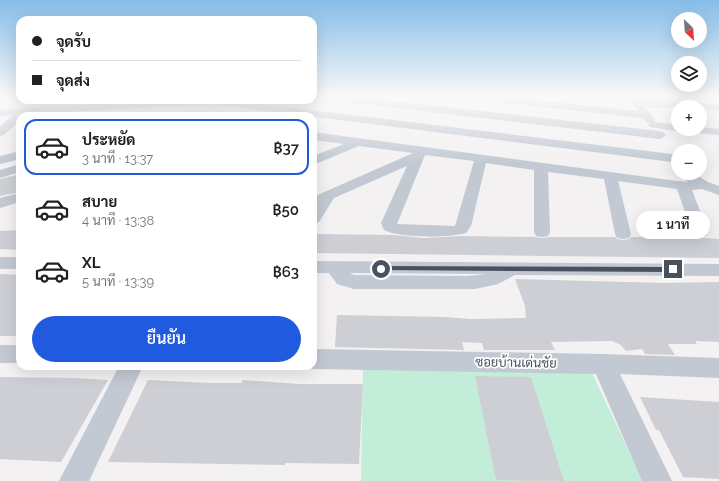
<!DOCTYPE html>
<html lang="th">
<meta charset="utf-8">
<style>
body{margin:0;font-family:Raleway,Sarabun,sans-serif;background:#f2f2f2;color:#202124;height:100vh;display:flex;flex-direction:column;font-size:15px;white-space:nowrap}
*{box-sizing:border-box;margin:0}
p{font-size:13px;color:#757577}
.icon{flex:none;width:22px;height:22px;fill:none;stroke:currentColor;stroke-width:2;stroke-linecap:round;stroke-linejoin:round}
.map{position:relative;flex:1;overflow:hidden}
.drawer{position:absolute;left:16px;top:112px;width:301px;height:258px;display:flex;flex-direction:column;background:#fff;border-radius:12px;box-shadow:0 4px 16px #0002}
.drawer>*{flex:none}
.banner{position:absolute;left:16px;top:16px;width:301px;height:88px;border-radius:12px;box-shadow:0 4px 16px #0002;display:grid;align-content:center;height:88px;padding:0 16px;background:#fff}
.needle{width:26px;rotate:155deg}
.tools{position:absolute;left:671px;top:12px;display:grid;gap:8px}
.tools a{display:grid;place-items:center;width:36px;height:36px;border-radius:50%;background:#fff;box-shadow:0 4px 16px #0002;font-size:20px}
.end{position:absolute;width:18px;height:18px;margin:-9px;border:5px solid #49515e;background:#fff;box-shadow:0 0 0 2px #fff}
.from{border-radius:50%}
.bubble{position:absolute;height:28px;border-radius:14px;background:#fff;box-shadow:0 4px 16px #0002;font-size:13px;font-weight:600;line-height:28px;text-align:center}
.banner b{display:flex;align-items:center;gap:14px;height:38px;font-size:15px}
.banner b+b{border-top:1px solid #e0e0e0}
.banner i{width:10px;height:10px;background:#202124}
ul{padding:7px 0 0;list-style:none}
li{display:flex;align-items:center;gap:12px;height:56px;margin:0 8px 6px;padding:0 8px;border:2px solid transparent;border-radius:12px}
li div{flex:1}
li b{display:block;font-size:15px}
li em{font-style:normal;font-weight:600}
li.active{border-color:#205ade}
li>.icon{width:36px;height:36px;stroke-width:1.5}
.primary-button{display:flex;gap:8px;margin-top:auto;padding:8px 16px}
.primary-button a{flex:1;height:46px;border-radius:24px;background:#205ade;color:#fff;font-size:16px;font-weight:600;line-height:46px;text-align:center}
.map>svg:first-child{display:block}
.green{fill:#c2eed9}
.building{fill:#cecfd5}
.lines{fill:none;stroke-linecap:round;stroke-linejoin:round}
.minor{fill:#c2c9d2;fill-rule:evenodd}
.route{fill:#49515e}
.labels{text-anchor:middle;stroke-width:3.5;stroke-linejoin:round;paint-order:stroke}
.near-street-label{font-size:13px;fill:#49515e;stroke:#fff}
</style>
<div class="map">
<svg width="719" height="481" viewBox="0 0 719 481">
<rect width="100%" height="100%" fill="#f3f1f1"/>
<polygon class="green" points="363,368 591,371 643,481 361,481"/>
<g class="building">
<polygon points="20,174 20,192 0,196 0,179"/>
<polygon points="20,230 20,250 0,249 0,231"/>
<polygon points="313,234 394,235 424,238 461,236 535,237 542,238 549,237 615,237 617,239 623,240 629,239 631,237 705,238 719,239 719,258 313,253"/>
<polygon points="0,274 20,275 20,336 0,336"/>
<polygon points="515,279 664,283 719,282 719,342 695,341 697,344 668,344 675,355 645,354 642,349 626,351 621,345 612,341 551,342 555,350 484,350 482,343 462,342 464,350 335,347 337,315 444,317 471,319 526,318 525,306"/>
<polygon points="475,376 531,377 564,481 496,480"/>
<polygon points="0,377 76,378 108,380 61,462 0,459"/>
<polygon points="148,380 211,383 242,383 242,380 299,384 363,384 359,464 285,463 285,465 108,462"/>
<polygon points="640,397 719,402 719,479 683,477 659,430 656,430"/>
</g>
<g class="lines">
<g class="minor">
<polygon points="0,96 8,96 3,101 0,102"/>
<polygon points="315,96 348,96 660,131 664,133 666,135 664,137 660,139 320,99"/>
<polygon points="463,96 498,96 638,111 627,96 637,96 640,100 665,102 645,99 640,96 669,96 673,98 719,105 719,111 679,105 669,108 645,107 655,120 654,122 678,125 678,129 683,129 678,131 650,127 648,125 650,123 646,122 643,118 468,99"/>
<polygon points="160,100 229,100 672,154 677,155 678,159 672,162 213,104 27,114 20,116 20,121 4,135 0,136 0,127 13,115 0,116 0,110 21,109 27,106 31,108"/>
<polygon points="700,127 719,129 719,135 690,132 686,131 684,129 700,129"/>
<path d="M313,132l364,49 11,1 -11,-9 1,-1 15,1 15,9 11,4v9l-17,-6 -10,1 16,42 -2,4 -6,1 -6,-1 -2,-4 -15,-43 -59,-8 13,53 -2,4 -6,1 -6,-1 -2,-4 -11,-55 -56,-7 2,60 -2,4 -6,1 -6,-1 -2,-4v-62l-48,-7 -15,63 -5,7c-17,5 -67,5 -82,-3l-3,-7 26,-57 -73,32 -15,24 -6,2v-27l100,-44 -54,-7 -46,19v-9l31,-12 -31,-4zM425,155l49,6 -19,65 -58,-2z"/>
<polygon points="20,151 20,159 0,164 0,156"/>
<polygon points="20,164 20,172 0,178 0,170"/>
<polygon points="20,193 20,202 0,208 0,198"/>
<rect x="0" y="257" width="20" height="12"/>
<path d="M313,261l406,3v12l-204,-1 -17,9 -23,5h-121l-17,-5 -8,-11h-16zM350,273l136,1 -18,2 -114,-1z"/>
<rect x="0" y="345" width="20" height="18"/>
<polygon points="313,349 603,354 719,358 719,378 620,374 672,481 642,481 596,374 313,369 306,366 313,366"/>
<polygon points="119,366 143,366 89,481 59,481"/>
</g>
</g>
<linearGradient id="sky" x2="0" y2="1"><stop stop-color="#85bde8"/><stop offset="0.59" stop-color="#faf9f9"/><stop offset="1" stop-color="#faf9f9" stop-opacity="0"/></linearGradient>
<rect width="719" height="164" fill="url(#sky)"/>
<polygon class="route" points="381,266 673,267 677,269 673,272 379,270 379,267"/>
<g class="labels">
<g class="near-street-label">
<text transform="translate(516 362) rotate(1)" y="5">ซอยบ้านเด่นชัย</text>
</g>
</g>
</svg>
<div class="tools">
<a><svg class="needle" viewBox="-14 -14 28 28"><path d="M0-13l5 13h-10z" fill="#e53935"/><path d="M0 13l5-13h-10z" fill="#757577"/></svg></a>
<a><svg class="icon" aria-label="layers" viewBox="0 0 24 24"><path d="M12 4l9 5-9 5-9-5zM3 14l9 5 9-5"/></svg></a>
<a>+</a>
<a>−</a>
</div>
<i class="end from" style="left:381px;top:269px"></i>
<i class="end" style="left:673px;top:269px"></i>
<div class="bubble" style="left:636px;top:211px;width:74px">1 นาที</div>
<div class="banner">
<b><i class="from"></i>จุดรับ</b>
<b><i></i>จุดส่ง</b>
</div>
<section class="drawer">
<ul>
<li class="active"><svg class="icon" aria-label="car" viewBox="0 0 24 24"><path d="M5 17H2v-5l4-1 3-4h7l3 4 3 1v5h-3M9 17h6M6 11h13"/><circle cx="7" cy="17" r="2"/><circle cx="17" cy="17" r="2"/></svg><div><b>ประหยัด</b><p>3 นาที · 13:37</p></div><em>฿37</em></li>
<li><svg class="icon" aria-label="car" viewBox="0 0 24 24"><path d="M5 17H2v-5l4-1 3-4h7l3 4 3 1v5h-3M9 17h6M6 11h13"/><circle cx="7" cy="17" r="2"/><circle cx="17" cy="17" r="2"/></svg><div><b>สบาย</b><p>4 นาที · 13:38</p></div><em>฿50</em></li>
<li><svg class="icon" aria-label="car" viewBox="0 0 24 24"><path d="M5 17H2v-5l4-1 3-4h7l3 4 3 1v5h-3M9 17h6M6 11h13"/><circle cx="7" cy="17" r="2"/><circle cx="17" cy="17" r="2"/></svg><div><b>XL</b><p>5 นาที · 13:39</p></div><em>฿63</em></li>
</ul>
<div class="primary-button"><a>ยืนยัน</a></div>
</section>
</div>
